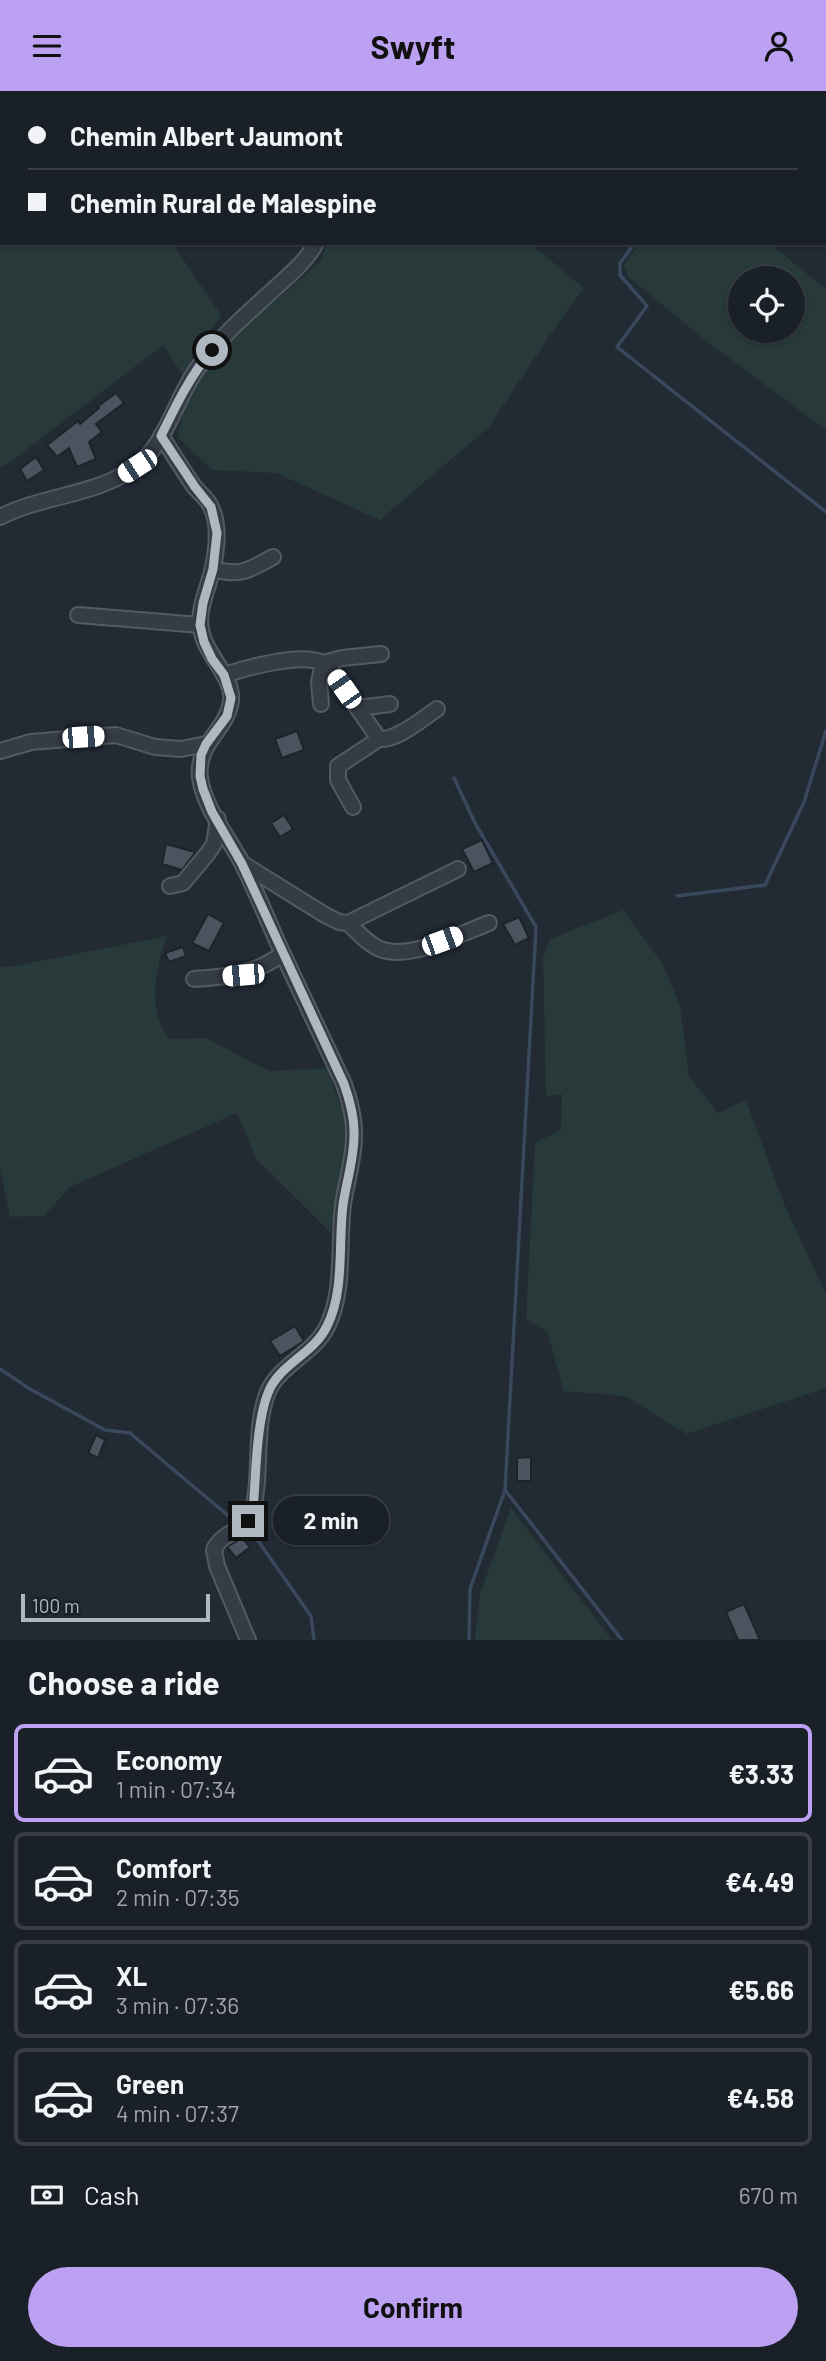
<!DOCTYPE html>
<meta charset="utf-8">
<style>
body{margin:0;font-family:Barlow,sans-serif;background:#23282f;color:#f1f3f6;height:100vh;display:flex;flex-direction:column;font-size:26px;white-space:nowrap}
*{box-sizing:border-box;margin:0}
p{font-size:23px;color:#9fa3a7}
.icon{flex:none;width:38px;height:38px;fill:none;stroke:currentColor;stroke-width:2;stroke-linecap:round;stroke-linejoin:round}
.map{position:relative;height:1549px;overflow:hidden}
.side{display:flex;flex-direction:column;background:#1a2027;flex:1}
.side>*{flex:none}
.guide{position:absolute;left:0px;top:0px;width:826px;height:154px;box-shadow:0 2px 5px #0004,0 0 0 2px #383e44;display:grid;align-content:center;height:154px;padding:0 28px;background:#1a2027}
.tools{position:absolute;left:728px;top:175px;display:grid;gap:14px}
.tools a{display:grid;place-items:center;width:77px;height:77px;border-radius:50%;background:#1a2027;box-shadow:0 2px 5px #0004,0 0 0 2px #383e44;font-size:35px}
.scale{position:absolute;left:21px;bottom:18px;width:189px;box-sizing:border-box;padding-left:7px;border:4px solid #afb7c1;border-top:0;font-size:19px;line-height:24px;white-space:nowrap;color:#afb7c1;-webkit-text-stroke:5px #1a2129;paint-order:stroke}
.end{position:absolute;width:32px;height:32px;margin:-16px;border:9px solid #afb7c1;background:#111;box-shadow:0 0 0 4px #111}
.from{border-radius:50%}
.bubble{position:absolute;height:49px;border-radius:24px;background:#1a2027;box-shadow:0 2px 5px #0004,0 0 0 2px #383e44;font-size:23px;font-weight:700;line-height:49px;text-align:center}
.car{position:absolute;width:21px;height:42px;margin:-21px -10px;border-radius:9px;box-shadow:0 0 5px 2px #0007;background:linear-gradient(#fff 24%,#345 0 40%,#fff 0 76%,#345 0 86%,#fff 0)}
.guide b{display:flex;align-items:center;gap:24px;height:66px;font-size:26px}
.guide b+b{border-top:2px solid #383e44}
.guide i{width:18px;height:18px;background:#f1f3f6}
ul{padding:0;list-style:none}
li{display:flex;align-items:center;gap:21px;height:98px;margin:0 14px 10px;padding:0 14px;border:4px solid #383e44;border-radius:10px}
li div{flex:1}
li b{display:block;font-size:26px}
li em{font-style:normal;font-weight:700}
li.selected{border-color:#bca0f2}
li>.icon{width:63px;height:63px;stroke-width:1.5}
h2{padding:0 28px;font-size:32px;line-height:84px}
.pay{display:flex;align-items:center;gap:18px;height:77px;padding:0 28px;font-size:26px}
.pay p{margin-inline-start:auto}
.primary-button{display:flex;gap:14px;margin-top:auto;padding:14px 28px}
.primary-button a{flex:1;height:80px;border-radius:42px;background:#bca0f2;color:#111;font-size:28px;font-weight:700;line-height:80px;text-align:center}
header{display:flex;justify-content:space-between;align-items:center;height:91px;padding:0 28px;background:#bca0f2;color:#111;font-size:32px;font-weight:700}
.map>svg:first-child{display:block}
.green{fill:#273939;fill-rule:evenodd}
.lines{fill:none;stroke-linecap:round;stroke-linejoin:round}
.stream{stroke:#39485c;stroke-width:3.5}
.building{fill:#4a545f;stroke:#1c232b;stroke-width:2}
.minor-casing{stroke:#525a62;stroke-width:18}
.minor{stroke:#353c45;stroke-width:14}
.route{stroke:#afb7c1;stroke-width:9}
</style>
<header><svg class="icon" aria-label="menu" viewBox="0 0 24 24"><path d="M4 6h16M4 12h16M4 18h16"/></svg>Swyft<svg class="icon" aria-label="person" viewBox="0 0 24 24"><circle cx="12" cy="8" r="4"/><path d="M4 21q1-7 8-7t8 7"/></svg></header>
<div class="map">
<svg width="826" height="1549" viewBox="0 0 826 1549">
<rect width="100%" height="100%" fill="#222a34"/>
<g class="green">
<polygon points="0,0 2,2 2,152 172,152 221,224 182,283 163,254 8,373 0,376"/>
<polygon points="328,152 530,152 584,197 546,250 488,337 380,429 276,382 212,379 177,346 187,308 223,255 319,172"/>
<path d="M640,152h129l57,46v141l-116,-86 -82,-67 -4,-13zM740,187h53v53h-53z"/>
<polygon points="623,819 662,872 680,914 689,985 718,1022 746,1009 785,1115 826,1203 826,1297 687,1343 625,1305 564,1300 547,1241 526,1228 535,1052 561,1039 562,1003 546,1006 543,867 550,848"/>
<path d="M167,845c-9,25 -18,64 -6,89 2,5 6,10 9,14l36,-1 63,33 58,-3 19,52 1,22 -16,91 -75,-74 -19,-46 -167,74 -26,29 -34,1 -10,-49v-201l14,-1z"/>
<polygon points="511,1417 612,1549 475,1549 480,1502"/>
</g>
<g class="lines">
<g class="stream">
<polyline points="582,0 584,2"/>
<polyline points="635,152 620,172 620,184 647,215 617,256 826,421"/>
<polyline points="454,687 475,732 536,836 505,1399 622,1549"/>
<polyline points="677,805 765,794 804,711 826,640"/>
<polyline points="0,1278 30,1298 105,1339 130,1342 238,1433"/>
<polyline points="244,1438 256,1447 311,1525 314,1549"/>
<polyline points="469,1549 470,1498 505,1399"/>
</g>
</g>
<g class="building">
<polygon points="116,302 124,312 96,333 102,341 89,351 96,368 77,376 69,357 57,366 47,354 78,330 80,333 99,317 97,316"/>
<polygon points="36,366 44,379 27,390 20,378"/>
<polygon points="297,640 304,659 282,667 275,648"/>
<polygon points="284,724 293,738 280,746 271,732"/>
<polygon points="482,749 493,772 474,781 462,758"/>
<polygon points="166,753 195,761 195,762 182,779 162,773"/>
<polygon points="208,823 224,832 209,860 192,852"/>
<polygon points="519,826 529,847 515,854 503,833"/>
<polygon points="183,856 186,865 169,871 165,862"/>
<polygon points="295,1235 304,1250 280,1265 270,1250"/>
<polygon points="96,1344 105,1349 98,1367 88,1362"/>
<polygon points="531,1366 531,1390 517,1390 517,1367"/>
<polygon points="242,1447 250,1456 236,1467 227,1456"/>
<polygon points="744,1513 760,1549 738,1549 726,1521"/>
</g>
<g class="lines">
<g class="minor-casing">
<g id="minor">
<polyline points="373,2 374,0"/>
<path d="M161,345c11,16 21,33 32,49 5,7 13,12 17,20 10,18 7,43 3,62 -4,20 -16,42 -12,62 4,26 33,48 30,72 -4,30 -35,41 -31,77 4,29 28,59 42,85 14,28 26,58 39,87 21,45 42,90 63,134 6,17 11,34 10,53 0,22 -8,46 -11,68 -5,40 2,86 -16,122 -14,28 -49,38 -60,67 -14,39 -4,83 -16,122 -9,17 -30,16 -37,34l3,16 31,74"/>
<path d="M0,426c43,-22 94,-21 134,-49 33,-23 41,-70 65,-102 21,-29 48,-52 74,-76 15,-14 33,-28 43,-47"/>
<path d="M213,478c28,8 36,1 60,-12"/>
<polyline points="78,524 200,534"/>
<path d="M224,584c22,-7 78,-23 99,-12 1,0 7,6 8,7l48,69c17,2 43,-20 58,-30"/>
<polyline points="321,613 319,591 323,572 342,567 381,563"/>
<polyline points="358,617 390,613"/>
<polyline points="0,660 31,651 116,644 155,656 181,658 206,653"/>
<polyline points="353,716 338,689 338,675 379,648"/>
<polyline points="243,773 325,824 339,831 348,832"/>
<path d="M458,778l-110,54c10,9 21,23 35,27 30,9 77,-16 106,-27"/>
<polyline points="170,795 183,792 208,762 214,753 218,728"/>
<path d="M194,888c38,-3 56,-3 89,-25"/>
</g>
</g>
<use href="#minor" class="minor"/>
</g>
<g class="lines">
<path class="route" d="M212,259c-22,26 -36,55 -51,86l34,51 16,20 6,26 -4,36 -10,34 -3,22 4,17 8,17 12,16 7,23 -4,18 -21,28 -5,11 -1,21 3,13 9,23 30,52 102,220c6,17 11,34 10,52 0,23 -8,47 -11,69 -5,39 2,85 -16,121 -13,28 -48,38 -59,67 -12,30 -12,84 -15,117l-5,11"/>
</g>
</svg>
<div class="tools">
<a><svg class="icon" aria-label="locate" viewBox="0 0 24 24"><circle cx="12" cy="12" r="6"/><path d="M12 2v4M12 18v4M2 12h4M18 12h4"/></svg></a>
</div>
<div class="scale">100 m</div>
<i class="end from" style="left:212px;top:259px"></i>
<i class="end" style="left:248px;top:1430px"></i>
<div class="bubble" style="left:273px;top:1405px;width:116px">2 min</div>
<i class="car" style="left:137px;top:375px;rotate:237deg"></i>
<i class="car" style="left:344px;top:598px;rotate:325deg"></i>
<i class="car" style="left:83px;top:646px;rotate:86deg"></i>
<i class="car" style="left:442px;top:850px;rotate:70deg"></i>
<i class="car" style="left:243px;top:884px;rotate:265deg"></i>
<div class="guide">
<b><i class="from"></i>Chemin Albert Jaumont</b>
<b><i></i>Chemin Rural de Malespine</b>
</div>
</div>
<section class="side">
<h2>Choose a ride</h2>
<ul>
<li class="selected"><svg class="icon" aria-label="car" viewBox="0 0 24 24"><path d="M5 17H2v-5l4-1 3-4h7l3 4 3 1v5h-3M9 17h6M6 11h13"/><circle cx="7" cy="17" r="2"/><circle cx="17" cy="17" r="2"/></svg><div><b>Economy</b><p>1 min · 07:34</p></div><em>€3.33</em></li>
<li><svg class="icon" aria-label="car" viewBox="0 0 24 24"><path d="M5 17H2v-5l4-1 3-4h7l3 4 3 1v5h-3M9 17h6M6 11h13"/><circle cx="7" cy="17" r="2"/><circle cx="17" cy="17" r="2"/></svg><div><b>Comfort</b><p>2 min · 07:35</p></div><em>€4.49</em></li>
<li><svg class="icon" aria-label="car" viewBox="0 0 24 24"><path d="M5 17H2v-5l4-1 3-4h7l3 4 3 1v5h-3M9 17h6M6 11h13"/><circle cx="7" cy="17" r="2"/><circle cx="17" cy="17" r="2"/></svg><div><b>XL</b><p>3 min · 07:36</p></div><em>€5.66</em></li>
<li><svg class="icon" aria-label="car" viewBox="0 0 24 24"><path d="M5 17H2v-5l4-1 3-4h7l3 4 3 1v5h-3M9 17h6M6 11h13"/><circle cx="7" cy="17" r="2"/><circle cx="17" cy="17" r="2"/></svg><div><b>Green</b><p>4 min · 07:37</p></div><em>€4.58</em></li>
</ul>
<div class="pay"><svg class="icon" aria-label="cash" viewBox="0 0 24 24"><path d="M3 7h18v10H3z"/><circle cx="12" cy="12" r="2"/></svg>Cash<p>670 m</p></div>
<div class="primary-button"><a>Confirm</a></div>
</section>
